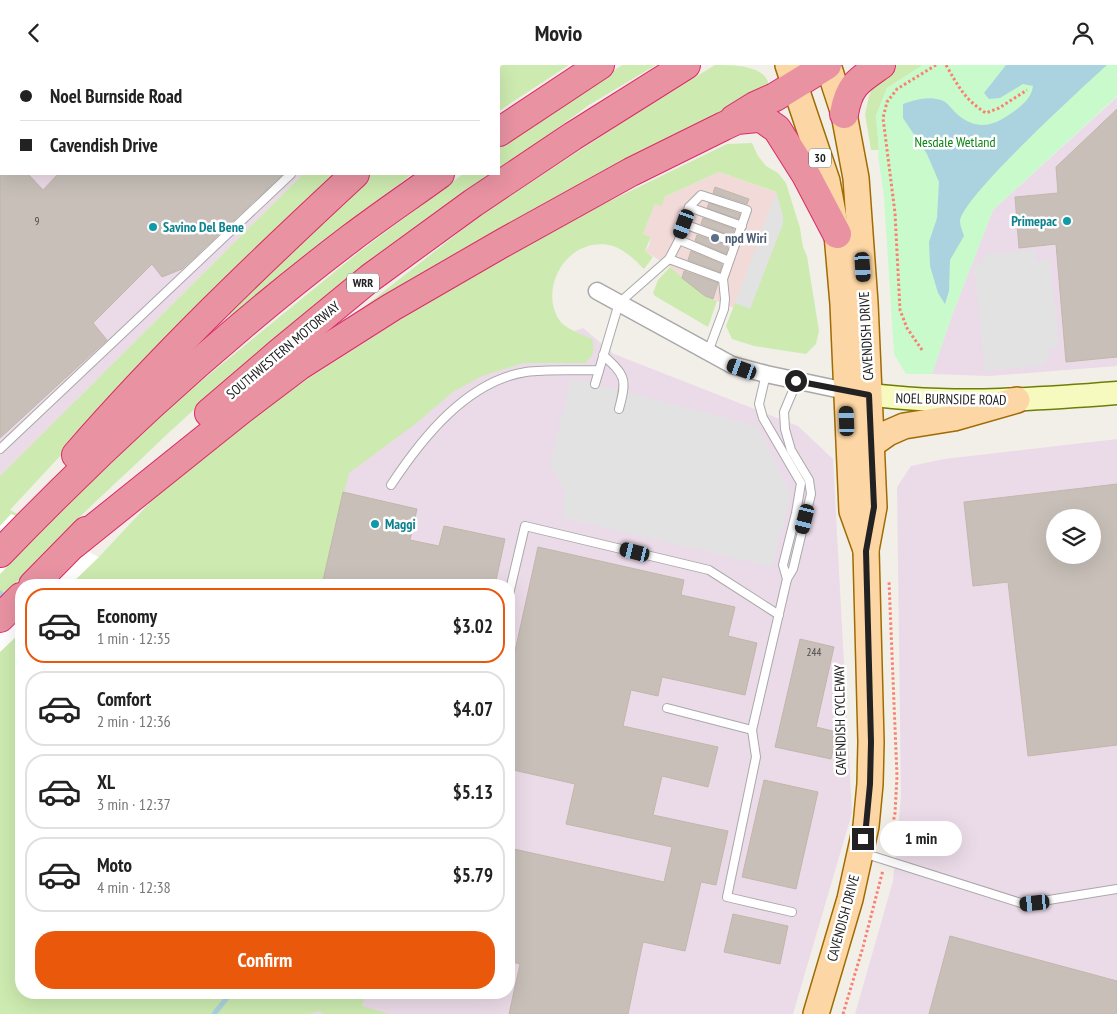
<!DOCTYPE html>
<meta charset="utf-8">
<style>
body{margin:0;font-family:"PT Sans Narrow",sans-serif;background:#f2f2f2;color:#222;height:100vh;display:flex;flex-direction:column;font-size:19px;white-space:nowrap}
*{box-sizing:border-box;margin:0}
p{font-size:16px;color:#767676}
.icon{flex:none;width:28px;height:28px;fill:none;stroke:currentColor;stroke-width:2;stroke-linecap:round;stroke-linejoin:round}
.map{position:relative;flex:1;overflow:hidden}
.details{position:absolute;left:15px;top:514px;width:500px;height:420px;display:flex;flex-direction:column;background:#fff;border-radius:20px;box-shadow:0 5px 20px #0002}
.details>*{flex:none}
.banner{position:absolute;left:0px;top:0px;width:500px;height:110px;box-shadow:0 5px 20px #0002;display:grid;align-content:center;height:110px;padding:0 20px;background:#fff}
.controls{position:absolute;left:1046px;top:444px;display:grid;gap:10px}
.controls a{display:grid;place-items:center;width:55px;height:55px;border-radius:50%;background:#fff;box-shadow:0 5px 20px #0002;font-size:25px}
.end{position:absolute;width:22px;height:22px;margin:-11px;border:6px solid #222;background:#fff;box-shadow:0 0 0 2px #fff}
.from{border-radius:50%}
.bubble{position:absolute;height:35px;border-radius:18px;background:#fff;box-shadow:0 5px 20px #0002;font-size:16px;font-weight:600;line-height:35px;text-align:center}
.car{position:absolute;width:15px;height:30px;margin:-15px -8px;border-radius:6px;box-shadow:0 0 4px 1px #0007;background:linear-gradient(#222 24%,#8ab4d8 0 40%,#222 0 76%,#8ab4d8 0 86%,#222 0)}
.banner b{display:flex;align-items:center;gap:18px;height:48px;font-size:19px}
.banner b+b{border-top:1px solid #e0e0e0}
.banner i{width:12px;height:12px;background:#222}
ul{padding:9px 0 0;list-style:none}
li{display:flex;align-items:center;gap:15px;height:75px;margin:0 10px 8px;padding:0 10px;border:2px solid #e0e0e0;border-radius:20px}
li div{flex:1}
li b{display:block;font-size:19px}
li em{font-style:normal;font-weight:600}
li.selected{border-color:#ea580c}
li>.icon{width:45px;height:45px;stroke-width:1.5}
.primary-button{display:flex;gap:10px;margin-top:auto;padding:10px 20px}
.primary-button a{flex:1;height:58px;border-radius:20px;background:#ea580c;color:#fff;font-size:20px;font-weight:600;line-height:58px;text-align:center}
header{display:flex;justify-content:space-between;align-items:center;height:65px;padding:0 20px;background:#fff;font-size:22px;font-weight:600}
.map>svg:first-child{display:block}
.commercial{fill:#f2dad9}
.industrial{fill:#ebdbe8;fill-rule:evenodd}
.grass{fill:#cdebb0}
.park{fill:#c8facc}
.parking{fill:#e2e2e2}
.water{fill:#aad3df}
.pier{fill:#fff}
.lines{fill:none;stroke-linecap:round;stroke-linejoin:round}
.stream{stroke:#aad3df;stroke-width:5}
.building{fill:#c7bfb8;stroke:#c4b6ab;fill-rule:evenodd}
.lane-casing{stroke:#a9a9a9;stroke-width:10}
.street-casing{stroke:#a9a9a9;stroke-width:19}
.secondary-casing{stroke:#707d05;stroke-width:25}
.primary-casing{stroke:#a06b00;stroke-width:28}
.highway-casing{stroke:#dc2a67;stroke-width:30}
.path{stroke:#fa8072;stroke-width:3;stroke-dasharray:2.5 2.5;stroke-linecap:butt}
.lane{stroke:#fff;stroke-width:8}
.street{stroke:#fff;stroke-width:16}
.secondary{stroke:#f7fabf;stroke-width:22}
.primary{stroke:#fcd6a4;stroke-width:25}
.highway{stroke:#e892a2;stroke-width:28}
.route{stroke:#222;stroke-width:6}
.culture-dot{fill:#0f9aa8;stroke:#fff;stroke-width:2}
.service-dot{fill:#5c6f8a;stroke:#fff;stroke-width:2}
.labels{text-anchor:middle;stroke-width:5;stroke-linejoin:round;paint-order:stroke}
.number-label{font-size:11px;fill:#4b4948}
.shield{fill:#fff;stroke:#646464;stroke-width:1}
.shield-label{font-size:12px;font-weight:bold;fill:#222}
.park-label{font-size:14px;fill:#0c8416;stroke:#fff}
.culture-label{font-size:14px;font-weight:bold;fill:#0d838f;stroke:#fff;text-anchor:start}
.service-label{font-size:14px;font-weight:bold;fill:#4e5e75;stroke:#fff;text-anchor:start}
.street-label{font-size:14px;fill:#222;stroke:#fff}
</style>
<header><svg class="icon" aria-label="back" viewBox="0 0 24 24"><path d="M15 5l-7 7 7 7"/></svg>Movio<svg class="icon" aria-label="person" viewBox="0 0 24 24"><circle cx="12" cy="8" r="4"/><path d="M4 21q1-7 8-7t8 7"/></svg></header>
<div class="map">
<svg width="1117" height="949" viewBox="0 0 1117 949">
<rect width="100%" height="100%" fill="#f2efe9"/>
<polygon class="commercial" points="719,107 781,129 803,182 751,250 705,231 670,202 645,186 649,181 651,172 643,169 655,139 664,132"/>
<g class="industrial">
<polygon points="0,0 380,1 1,1 1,109 303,109 0,411"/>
<polygon points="1117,32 1117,301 989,311 932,309 951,253 993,145"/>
<polygon points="583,263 614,289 798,361 833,394 852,748 793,949 310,949 334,928 509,928 509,520 167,520 215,422 552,274"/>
<path d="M1117,374v575h-262l38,-133 8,-84 -4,-310 14,-21 33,-7zM1055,452h37v38h-37z"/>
</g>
<g class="grass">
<polygon points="503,0 569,0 499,46 499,3"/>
<polygon points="622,0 656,0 589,40 499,106 499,83"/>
<path d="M715,0c19,0 55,0 54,24l-156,77 -154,88 -150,96 172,-135 156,-102z"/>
<polygon points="896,0 923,0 887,23 876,51 879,85 871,85 865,49 869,31 877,14"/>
<path d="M752,78l6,13 8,10 12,7 8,10 14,45 3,19 4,9 12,75 -3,13 -10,10 -52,-8 -22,-7 -6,-13 9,-23 15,5 33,-85v-6l-7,-25 -57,-20 -55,25 -2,9 -7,-2 -12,30 8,3 -6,14 8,6 -9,12c-9,-9 -19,-19 -31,-23 -36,-10 -66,25 -60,59 2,8 5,15 11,20 8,6 19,10 28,14 3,10 2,17 -7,24h-61l-42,13 -29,16 -39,33 -65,48 -27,112h-301v408h345l-4,13 27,8h-65l-5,-3 -9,3h-310v-538l303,-302h34l-174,171 -153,165 35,18 117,-115 197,-161 104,-78h31c-125,89 -247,182 -357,289 -25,24 -53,48 -76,74l38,20 58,-62 100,-84 149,-95 173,-100 148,-72z"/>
<polygon points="367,109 412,109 231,252 224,243"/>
<polygon points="670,202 705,231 717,236 708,262 655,231 653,228 658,215"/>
</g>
<polygon class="park" points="923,0 1117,0 1117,31 993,145 951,253 932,309 906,309 894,289 884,132 878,90 879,85 876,51 887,23"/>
<g class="parking">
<polygon points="776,127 783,152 783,158 750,244 735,238"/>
<polygon points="1035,184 1036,196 1050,195 1059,282 1051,283 1051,288 1043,300 985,306 974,200 983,199 982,190"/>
<polygon points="571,313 757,361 791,429 772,502 563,453 564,424 550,399"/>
</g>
<path class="water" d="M1006,0h101c-24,22 -145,132 -147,156 0,5 3,11 4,15l-14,24 -1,31 -4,13 -7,-11 -8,-27 -1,-24 8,-24 2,-36 -12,-28 -24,-36v-14c13,-4 24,-8 38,-4 7,2 11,10 17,15 20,16 36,11 55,-3 9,-6 19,-15 20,-26l-10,-2 -23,14 -11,1 -5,-6z"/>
<g class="pier">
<polygon points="11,449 45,463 0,509 0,461"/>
<polygon points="61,472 99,492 70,520 21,520 21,567 0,587 0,534"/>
</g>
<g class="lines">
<g class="stream">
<polyline points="0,528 7,534"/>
<polyline points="214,949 231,928"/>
</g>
</g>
<g class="building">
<polygon points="1117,44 1117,292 1066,297 1056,179 1019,183 1015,132 1058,128 1056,102"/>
<polygon points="0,109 28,109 43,125 58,109 283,109 182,204 162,212 152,199 93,258 107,275 0,373"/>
<polygon points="715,122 749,134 747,139 713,128"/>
<polygon points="709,138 740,149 738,154 707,143"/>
<polygon points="703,153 734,164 732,171 701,159"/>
<polygon points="697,170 728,181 726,189 695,176"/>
<polygon points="691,186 722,199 720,207 688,195"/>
<polygon points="684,206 718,218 713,234 705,231 682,213"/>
<path d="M1117,419v261l-89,11 -20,-174 -35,4 -9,-84zM1055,452h37v38h-37z"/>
<polygon points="343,427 417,444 410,475 439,481 444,461 505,474 495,520 322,520"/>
<polygon points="538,482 684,515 681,530 735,542 728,571 757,578 745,630 662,612 658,631 631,625 623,661 718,682 708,722 662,711 653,750 728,766 716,820 701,817 685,886 643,877 628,949 509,949 520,899 509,896 509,783 664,817 672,782 566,759 575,719 509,704 509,613"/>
<polygon points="800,574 834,582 816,662 837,667 831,694 775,682"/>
<polygon points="764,715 818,727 796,824 742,812"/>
<polygon points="733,849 788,861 780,899 724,887"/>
<polygon points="950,871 1117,916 1117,949 929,949"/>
</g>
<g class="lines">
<g class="lane-casing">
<g id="lane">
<polyline points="118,1 120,0"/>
<polyline points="396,1 397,0"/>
<polyline points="0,5 1,6"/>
<polyline points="689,142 742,161"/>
<polyline points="684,159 736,178"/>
<polyline points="679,175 729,196"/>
<polyline points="669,194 723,214"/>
<path d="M603,290c23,21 24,24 16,54"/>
<polyline points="766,309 759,339 763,353 801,418 796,448 783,500 787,514"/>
<polyline points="595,319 619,238 669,194 679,175 689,142 701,130 747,145 723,214 725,234 724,244 708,287"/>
<polyline points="0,384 291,109"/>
<path d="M391,420c31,-47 76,-104 135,-113 22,-3 49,-1 73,-2"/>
<polyline points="509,529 525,461 709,505 779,550"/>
<polyline points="667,643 752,665"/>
<polyline points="863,788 1024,839 1117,824"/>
<polyline points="792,847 727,832 756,692 752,665 787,514 793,504 811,429 809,415 791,385 785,364 784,347 797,316"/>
</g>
</g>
<g class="street-casing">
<polyline id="street" points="597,226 732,300 766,309 846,326"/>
</g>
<g class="secondary-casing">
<path id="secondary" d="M852,327c87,14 177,8 265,1"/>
</g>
<g class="primary-casing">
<g id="primary">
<polyline points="788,0 827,116 837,169 843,239 852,446 866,485"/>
<polyline points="871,380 888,368 904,361 954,353 1017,335"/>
<polyline points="816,949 850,834 866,761 870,719 871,677 866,485 874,442 865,238 856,113 844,49 828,0"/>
</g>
</g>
<g class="highway-casing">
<g id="highway">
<polyline points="475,1 477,0"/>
<path d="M844,49c5,-29 14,-33 37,-49"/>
<polyline points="734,54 755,41 775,32 827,0"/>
<polyline points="499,67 600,0"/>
<polyline points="209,348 279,288 370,213 473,138 573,71 686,0"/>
<path d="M76,390c87,-100 182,-191 279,-281"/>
<polyline points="74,479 241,345 299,301 392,242 501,179 631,107 724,61 737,55 757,53 763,54 777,64 806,110 837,169"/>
<path d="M0,488c109,-113 226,-220 351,-315 29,-22 60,-43 89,-64"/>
<polyline points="33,520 86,466"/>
<polyline points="0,553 21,532"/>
</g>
</g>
<g class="path">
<path d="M946,0c12,21 19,35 40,48l13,-5 28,-18"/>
<polyline points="922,285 907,263 900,245 895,148 883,53 887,37 897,24 936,0"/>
<polyline points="888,784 895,748 897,711 889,516"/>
<polyline points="843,949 863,882 883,805"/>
</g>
<use href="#lane" class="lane"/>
<use href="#street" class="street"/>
<use href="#secondary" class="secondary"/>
<use href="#primary" class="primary"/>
<use href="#highway" class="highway"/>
</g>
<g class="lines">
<polyline class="route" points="796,316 869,330 874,442 866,486 871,677 870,719 866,761 863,774"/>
</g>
<g class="culture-dot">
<circle cx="1067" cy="156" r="5"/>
<circle cx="153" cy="162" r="5"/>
<circle cx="375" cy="459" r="5"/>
</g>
<circle class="service-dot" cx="715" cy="173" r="5"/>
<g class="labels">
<g class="number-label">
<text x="37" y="160">9</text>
<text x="814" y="591">244</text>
</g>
<g class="shield">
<rect x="809" y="83.5" width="22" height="19" rx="4"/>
<rect x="347" y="208.5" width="32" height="19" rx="4"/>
</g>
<g class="shield-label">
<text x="820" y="97">30</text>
<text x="363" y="222">WRR</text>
</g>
<g class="park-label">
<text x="955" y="82">Nesdale Wetland</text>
</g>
<g class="culture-label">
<text x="1057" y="161" text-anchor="end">Primepac</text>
<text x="163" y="167">Savino Del Bene</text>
<text x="385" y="464">Maggi</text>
</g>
<g class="service-label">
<text x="725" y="178">npd Wiri</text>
</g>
<g class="street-label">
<text transform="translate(866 271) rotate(-93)" y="5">CAVENDISH DRIVE</text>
<text transform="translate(283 285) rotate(-40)" y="5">SOUTHWESTERN MOTORWAY</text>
<text transform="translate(951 334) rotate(1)" y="5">NOEL BURNSIDE ROAD</text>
<text transform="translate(840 655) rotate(-91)" y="5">CAVENDISH CYCLEWAY</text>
<text transform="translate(843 853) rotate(-75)" y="5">CAVENDISH DRIVE</text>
</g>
</g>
</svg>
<div class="controls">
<a><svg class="icon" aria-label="layers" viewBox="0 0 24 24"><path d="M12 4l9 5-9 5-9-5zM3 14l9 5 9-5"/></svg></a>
</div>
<i class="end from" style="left:796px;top:316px"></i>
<i class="end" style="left:863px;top:774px"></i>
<div class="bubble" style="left:880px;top:756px;width:82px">1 min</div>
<i class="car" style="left:684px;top:159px;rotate:200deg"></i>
<i class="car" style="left:863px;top:202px;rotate:176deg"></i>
<i class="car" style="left:742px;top:304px;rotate:290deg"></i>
<i class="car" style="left:847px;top:356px;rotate:358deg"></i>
<i class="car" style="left:805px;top:454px;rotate:194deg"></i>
<i class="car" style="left:635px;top:487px;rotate:284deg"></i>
<i class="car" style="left:1035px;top:838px;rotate:264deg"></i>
<div class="banner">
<b><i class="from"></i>Noel Burnside Road</b>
<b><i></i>Cavendish Drive</b>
</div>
<section class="details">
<ul>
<li class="selected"><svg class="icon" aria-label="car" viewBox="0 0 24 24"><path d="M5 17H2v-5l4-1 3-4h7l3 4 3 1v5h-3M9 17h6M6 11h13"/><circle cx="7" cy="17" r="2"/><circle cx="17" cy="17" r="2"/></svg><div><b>Economy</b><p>1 min · 12:35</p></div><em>$3.02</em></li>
<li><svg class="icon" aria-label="car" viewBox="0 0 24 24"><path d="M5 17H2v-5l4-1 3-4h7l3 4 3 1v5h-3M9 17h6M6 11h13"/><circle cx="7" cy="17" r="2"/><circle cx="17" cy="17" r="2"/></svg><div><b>Comfort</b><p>2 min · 12:36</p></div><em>$4.07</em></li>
<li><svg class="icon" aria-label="car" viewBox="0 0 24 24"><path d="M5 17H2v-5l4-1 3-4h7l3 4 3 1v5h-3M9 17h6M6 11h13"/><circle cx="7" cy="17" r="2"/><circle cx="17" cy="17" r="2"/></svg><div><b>XL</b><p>3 min · 12:37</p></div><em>$5.13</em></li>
<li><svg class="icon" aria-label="car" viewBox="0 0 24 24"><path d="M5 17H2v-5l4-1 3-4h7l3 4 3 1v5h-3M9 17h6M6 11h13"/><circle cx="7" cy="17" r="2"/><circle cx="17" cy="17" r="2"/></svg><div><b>Moto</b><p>4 min · 12:38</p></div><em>$5.79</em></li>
</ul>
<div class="primary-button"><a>Confirm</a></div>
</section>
</div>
